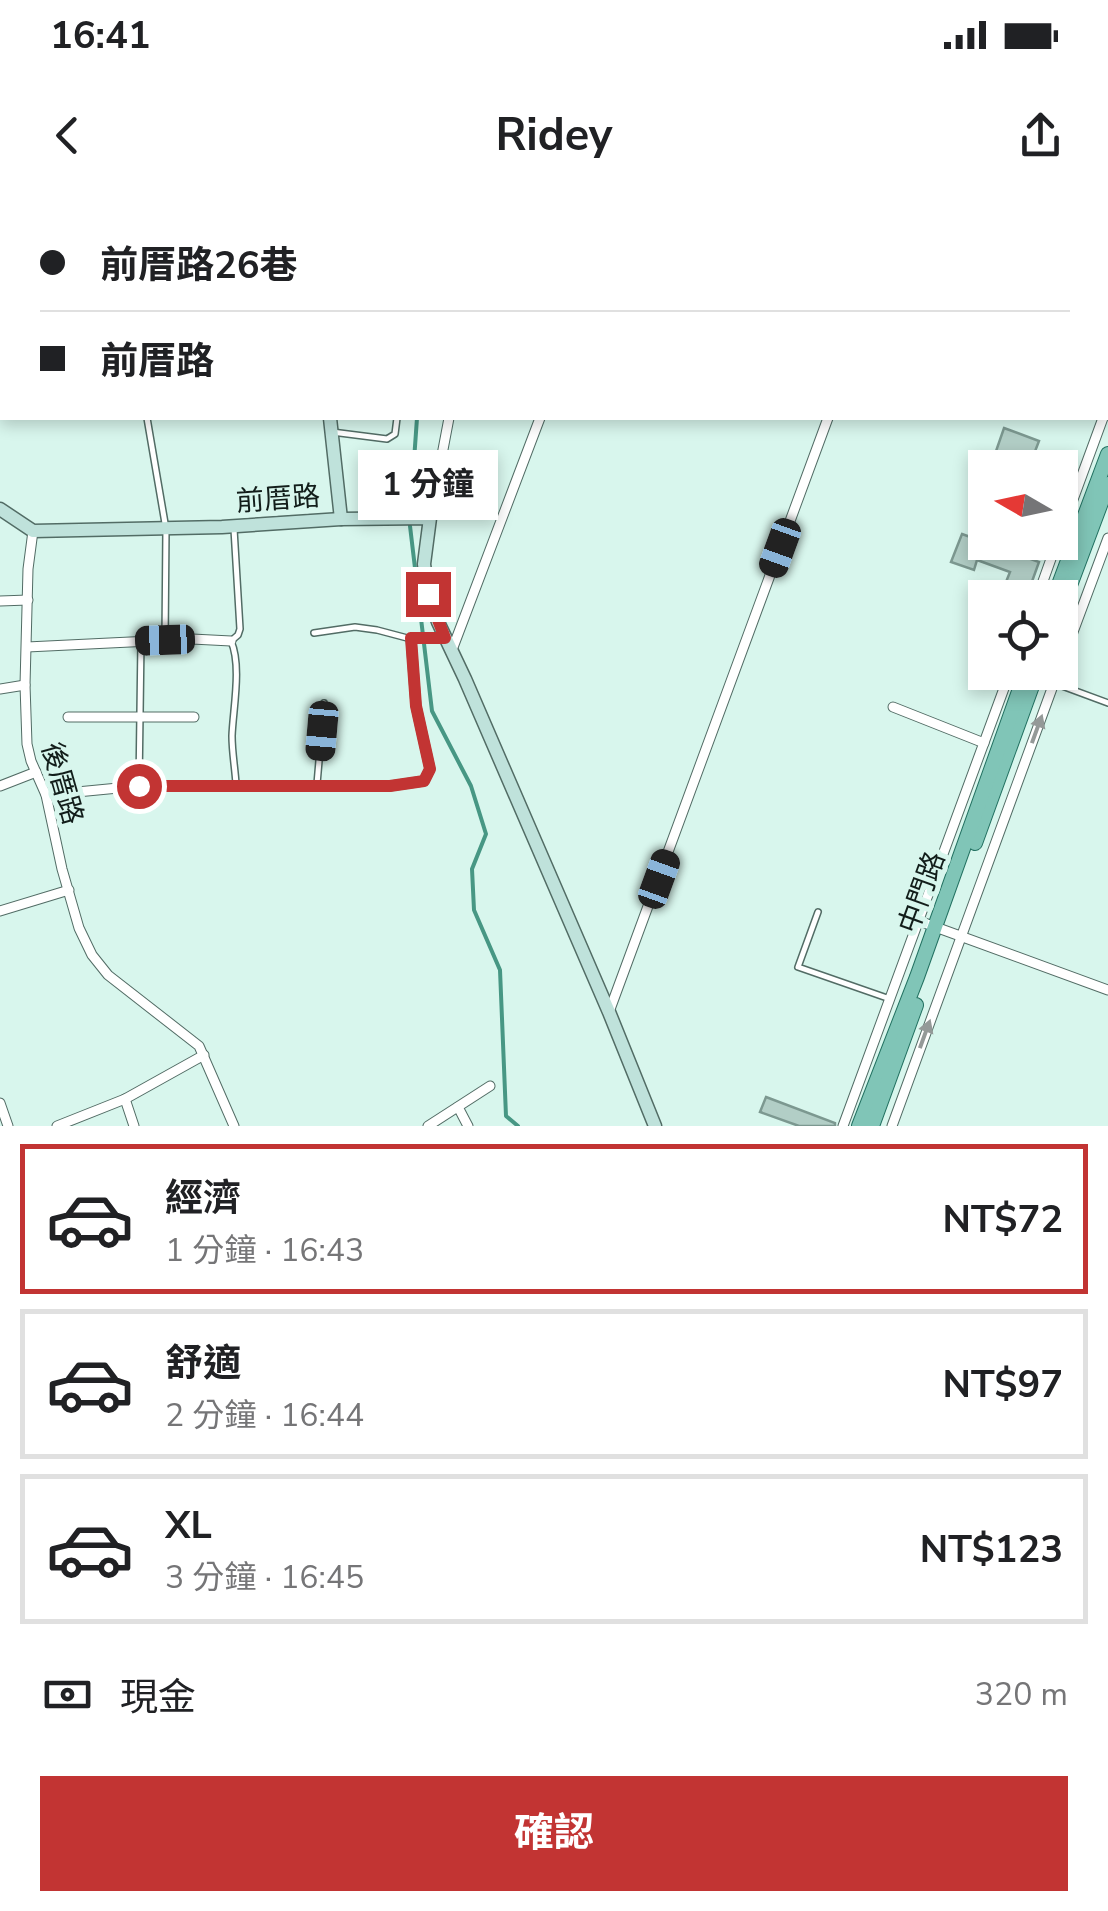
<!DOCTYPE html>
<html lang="zh-TW">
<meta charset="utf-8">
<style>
body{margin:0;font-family:"Nunito Sans","Noto Sans TC",sans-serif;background:#f6f6f6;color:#202124;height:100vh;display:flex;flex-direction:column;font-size:38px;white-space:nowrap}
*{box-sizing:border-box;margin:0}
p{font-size:32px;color:#757577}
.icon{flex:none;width:55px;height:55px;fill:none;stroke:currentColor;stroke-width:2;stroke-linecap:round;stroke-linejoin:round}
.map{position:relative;height:926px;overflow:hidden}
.side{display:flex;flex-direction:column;background:#fff;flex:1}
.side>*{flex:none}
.hud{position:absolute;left:0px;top:0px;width:1110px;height:220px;box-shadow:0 5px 15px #0003;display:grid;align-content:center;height:220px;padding:0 40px;background:#fff}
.needle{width:65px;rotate:279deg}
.buttons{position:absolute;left:968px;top:250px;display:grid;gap:20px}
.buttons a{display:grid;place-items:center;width:110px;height:110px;border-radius:0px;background:#fff;box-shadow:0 5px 15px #0003;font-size:50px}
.end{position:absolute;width:45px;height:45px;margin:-22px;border:12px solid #c23433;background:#fff;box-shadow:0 0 0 5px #fff}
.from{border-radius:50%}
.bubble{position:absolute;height:70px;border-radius:0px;background:#fff;box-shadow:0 5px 15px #0003;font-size:32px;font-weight:700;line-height:70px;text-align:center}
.car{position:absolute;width:30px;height:60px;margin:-30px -15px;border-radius:12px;box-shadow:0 0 8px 2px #0007;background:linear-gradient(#222 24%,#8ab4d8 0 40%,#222 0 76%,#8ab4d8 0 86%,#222 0)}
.hud b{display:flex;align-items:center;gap:35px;height:95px;font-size:38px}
.hud b+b{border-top:2px solid #e0e0e0}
.hud i{width:25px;height:25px;background:#202124}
ul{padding:18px 0 0;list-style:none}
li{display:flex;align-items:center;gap:30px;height:150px;margin:0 20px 15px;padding:0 20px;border:5px solid #e0e0e0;border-radius:0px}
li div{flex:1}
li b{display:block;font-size:38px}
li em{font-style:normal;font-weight:700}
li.current{border-color:#c23433}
li>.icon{width:90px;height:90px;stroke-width:1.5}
.pay{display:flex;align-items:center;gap:25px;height:110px;padding:0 40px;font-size:38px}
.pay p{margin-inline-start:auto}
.cta{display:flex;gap:20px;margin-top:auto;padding:20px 40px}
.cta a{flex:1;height:115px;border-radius:0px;background:#c23433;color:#fff;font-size:40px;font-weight:700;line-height:115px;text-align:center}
.status{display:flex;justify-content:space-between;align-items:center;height:70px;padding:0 50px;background:#fff;direction:ltr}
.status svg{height:28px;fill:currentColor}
header{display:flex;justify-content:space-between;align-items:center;height:130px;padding:0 40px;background:#fff;font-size:45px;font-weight:700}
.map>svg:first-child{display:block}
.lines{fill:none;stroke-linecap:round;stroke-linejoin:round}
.stream{stroke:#479784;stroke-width:4}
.building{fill:#b2cec6;stroke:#7c9890;stroke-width:2.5}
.lane-casing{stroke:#526c65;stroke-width:8}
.street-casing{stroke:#526c65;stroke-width:11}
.secondary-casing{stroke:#526c65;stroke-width:15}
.primary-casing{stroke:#227161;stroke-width:16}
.lane{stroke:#fff;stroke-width:5}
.street{stroke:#fff;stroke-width:9}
.secondary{stroke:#bfe2db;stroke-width:12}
.primary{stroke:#80c5b7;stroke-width:14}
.oneway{fill:#949998}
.route{stroke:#c23433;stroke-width:12}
.labels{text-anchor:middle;stroke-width:10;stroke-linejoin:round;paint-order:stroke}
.street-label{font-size:28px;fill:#121d1a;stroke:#d8f6ed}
</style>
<div class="status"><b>16:41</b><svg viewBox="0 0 49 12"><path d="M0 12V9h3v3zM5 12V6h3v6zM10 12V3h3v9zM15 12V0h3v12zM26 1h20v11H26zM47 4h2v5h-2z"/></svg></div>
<header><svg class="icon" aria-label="back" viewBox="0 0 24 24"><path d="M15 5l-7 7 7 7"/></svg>Ridey<svg class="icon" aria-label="share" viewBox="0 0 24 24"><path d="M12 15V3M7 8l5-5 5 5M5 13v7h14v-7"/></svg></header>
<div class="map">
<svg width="1108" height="926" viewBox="0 0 1108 926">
<rect width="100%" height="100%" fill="#d8f6ed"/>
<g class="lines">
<g class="stream">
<polyline points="147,2 162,0"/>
<polyline points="431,2 431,0"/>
<polyline points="0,26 2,26"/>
<polyline points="411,303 417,218"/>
<polyline points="410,326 432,511 471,586 486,634 472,669 474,710 500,770 506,916 518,926"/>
</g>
</g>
<g class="building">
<polygon points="1004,228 1039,241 1029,267 995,254"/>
<polygon points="962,334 1039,362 1029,390 1006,382 1010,372 977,360 974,370 951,362"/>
<polygon points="766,897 835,923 835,926 799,926 760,912"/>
</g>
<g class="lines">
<g class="lane-casing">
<g id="lane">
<polyline points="147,218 166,329 165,440"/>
<polyline points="332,232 387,239 395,234 397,218"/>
<path d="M234,329l6,100 -2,6 -7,6c11,25 2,68 1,95 0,16 3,32 4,48"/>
<polyline points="314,433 355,427 377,430 411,439 444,437"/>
<polyline points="1054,483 1108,503"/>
<polyline points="317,584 324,503"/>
<polyline points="139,586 141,441"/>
<polyline points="818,712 798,767 890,799"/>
</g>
</g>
<g class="street-casing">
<g id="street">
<polyline points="490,2 490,0"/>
<polyline points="618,2 618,0"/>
<polyline points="906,2 907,0"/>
<polyline points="1108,206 1108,204"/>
<polyline points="430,318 449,218"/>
<polyline points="33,331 28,369 25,485 27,544 31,561 46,595 62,669 79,728 92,755 108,775 199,846 234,926"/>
<polyline points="1060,335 1103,218"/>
<polyline points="1037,398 1057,342"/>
<polyline points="0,401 28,400"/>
<polyline points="27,447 192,439 231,441"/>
<polyline points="452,450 540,218"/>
<polyline points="1060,467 1108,338"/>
<polyline points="0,489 25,485"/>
<polyline points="893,507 984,543"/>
<polyline points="68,517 194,517"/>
<polyline points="0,586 36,572"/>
<polyline points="46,595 139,586 390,586 424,581 430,569 416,506 411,439"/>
<polyline points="0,711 69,690"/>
<polyline points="919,721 1108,790"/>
<polyline points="609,812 828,218"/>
<polyline points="125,899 134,926"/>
<polyline points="0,903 8,926"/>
<polyline points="458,907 468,926"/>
<polyline points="57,926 125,899 204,855"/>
<polyline points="428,926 490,886"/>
<polyline points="843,926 1010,472"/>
<polyline points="892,926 1058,472"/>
</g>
</g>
<g class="secondary-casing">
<g id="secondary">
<polyline points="366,0 366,2"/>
<polyline points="330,218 341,319"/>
<polyline points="0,309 33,331 222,327 341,319 430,318 424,364 428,395 438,422 465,479 609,812 655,926"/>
</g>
</g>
<g class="primary-casing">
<g id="primary">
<polyline points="1054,398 1108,254"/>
<polyline points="1060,412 1108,284"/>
<polyline points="975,643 1037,472"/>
<polyline points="859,926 917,777 1026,472"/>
<polyline points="872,926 916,805"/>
</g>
</g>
<use href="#lane" class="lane"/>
<use href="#street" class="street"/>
<use href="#secondary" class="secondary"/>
<use href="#primary" class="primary"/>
</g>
<defs><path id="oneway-solid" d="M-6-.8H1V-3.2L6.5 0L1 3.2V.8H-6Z" transform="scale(2.5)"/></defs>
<g class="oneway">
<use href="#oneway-solid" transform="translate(1037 529) rotate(-70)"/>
<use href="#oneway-solid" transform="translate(925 834) rotate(-70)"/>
</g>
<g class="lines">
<polyline class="route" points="139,586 390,586 424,581 430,569 416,506 411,438 445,438 428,394"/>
</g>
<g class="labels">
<g class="street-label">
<text transform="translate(278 298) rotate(-4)" y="10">前厝路</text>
<text transform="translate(63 583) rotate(74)" y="10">後厝路</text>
<text transform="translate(921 692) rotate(-70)" y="10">中門路</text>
</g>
</g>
</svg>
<div class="buttons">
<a><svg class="needle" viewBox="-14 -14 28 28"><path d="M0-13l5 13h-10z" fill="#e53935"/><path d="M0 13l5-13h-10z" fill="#757577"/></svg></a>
<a><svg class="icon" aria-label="locate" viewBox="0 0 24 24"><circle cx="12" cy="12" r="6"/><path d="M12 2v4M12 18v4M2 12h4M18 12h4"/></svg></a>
</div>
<i class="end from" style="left:139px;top:586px"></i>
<i class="end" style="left:428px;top:394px"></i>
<div class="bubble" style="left:358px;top:250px;width:140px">1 分鐘</div>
<i class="car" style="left:780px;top:348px;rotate:200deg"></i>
<i class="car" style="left:165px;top:440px;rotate:268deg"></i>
<i class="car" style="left:322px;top:531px;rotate:185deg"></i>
<i class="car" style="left:659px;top:679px;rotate:20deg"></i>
<div class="hud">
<b><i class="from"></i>前厝路26巷</b>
<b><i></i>前厝路</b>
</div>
</div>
<section class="side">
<ul>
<li class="current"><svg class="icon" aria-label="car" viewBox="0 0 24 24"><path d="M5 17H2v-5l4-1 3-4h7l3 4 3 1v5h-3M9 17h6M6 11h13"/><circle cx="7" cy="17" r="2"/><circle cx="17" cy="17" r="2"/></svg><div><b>經濟</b><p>1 分鐘 · 16:43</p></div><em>NT$72</em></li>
<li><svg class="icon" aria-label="car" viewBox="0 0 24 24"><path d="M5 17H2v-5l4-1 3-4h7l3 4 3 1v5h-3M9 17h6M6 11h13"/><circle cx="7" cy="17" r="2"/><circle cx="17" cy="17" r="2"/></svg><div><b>舒適</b><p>2 分鐘 · 16:44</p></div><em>NT$97</em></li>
<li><svg class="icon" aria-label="car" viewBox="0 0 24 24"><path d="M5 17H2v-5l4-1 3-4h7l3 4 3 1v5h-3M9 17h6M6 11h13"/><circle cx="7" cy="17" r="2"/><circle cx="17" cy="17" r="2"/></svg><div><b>XL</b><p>3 分鐘 · 16:45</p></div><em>NT$123</em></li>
</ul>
<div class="pay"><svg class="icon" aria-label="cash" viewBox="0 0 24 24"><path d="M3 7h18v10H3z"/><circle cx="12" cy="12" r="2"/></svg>現金<p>320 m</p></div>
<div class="cta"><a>確認</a></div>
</section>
